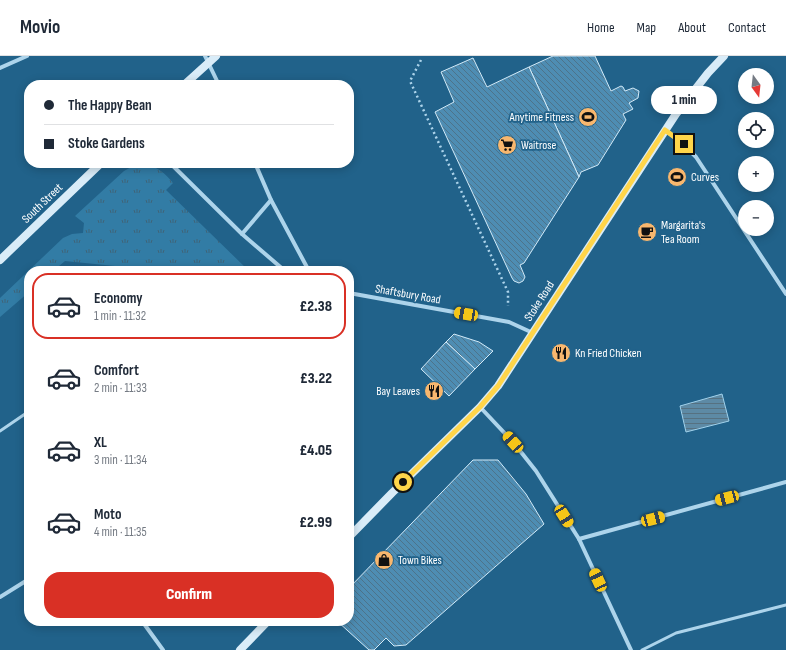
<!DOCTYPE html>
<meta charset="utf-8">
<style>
body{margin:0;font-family:"Sofia Sans Condensed",sans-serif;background:#f6f6f7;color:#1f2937;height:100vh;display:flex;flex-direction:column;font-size:15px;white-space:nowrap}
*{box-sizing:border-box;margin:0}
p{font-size:13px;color:#747a83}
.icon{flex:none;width:22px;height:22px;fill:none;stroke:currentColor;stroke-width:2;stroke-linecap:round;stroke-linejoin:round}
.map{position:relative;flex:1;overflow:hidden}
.sheet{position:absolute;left:24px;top:210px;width:330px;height:360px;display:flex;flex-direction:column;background:#fff;border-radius:16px;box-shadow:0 2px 10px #0003}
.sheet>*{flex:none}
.banner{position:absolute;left:24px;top:24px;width:330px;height:88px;border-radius:16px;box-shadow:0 2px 10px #0003;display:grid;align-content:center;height:88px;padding:0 20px;background:#fff}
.needle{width:26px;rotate:165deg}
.tools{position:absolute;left:738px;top:12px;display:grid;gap:8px}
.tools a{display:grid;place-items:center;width:36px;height:36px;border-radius:50%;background:#fff;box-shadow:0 2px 10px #0003;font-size:20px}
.end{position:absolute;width:18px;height:18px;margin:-9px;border:5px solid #ffd54a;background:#111;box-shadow:0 0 0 2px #111}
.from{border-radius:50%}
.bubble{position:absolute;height:28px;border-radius:14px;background:#fff;box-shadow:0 2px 10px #0003;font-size:13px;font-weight:800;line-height:28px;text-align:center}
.car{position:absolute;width:12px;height:24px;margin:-12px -6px;border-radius:5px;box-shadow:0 0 3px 1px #0007;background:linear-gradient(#f5c518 24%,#345 0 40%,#f5c518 0 76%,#345 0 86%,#f5c518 0)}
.banner b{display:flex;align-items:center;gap:14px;height:38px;font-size:15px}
.banner b+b{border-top:1px solid #e0e1e3}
.banner i{width:10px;height:10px;background:#1f2937}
ul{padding:7px 0 0;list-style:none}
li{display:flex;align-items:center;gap:12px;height:66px;margin:0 8px 6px;padding:0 12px;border:2px solid transparent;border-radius:16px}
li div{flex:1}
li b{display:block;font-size:15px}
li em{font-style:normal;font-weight:800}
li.selected{border-color:#d93025}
li>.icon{width:36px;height:36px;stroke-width:1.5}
.button{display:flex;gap:8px;margin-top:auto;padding:8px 20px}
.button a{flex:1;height:46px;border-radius:16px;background:#d93025;color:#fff;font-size:16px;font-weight:800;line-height:46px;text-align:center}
header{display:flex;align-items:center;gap:24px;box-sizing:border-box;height:56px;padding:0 20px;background:#fff;border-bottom:1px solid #e0e1e3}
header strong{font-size:19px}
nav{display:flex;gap:22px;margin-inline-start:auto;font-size:14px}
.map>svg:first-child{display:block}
.grass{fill:url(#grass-tufts)}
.water{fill:url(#water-rules);stroke:#a1d2ec}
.building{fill:url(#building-back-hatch);stroke:#d2eaf8}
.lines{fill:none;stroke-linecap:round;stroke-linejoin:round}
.path{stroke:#add4eb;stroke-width:2.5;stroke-dasharray:2 3;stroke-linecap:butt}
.lane{stroke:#add4eb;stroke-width:3}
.street{stroke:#add4eb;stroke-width:4}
.secondary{stroke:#d9ecf8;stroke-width:8}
.route{stroke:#ffd54a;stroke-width:5}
.labels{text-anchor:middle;stroke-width:3.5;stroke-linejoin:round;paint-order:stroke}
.poi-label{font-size:12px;fill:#fff;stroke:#21628a;text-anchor:start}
.street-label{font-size:12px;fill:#fff;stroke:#21628a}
</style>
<header>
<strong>Movio</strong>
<nav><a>Home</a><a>Map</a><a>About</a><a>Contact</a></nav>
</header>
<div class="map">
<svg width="786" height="594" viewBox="0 0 786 594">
<defs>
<pattern id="grass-tufts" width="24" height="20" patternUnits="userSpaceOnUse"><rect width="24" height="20" fill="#327ca5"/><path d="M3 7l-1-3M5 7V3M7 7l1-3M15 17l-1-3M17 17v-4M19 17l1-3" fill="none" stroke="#3f6478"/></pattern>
<pattern id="water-rules" width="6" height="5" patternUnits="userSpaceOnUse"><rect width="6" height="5" fill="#5d8aa5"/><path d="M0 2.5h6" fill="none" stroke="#567181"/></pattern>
<pattern id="building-back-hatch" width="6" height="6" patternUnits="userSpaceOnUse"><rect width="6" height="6" fill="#4e8db3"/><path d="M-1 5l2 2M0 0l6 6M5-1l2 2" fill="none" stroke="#4d738a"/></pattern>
</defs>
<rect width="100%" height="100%" fill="#21628a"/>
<path class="grass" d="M146,108c13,4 19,9 27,19l-7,7 83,81h-84l-100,-10 -12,10h-24v21l-29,25v-19l63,-60 9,-4 11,-1 1,-10 -9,-7 49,-45 11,-6z"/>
<polygon class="water" points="722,338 729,365 686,376 680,350"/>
<g class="building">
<polygon points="553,0 595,0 611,35 621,30 623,31 625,35 633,32 639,35 638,42 629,47 633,53 623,58 626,64 598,109 581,116 579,121 529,11"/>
<polygon points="473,2 487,31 529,11 579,121 524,207 520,209 525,221 523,225 519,227 514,225 512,222 435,56 454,46 441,16"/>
<polygon points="454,278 479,286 493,295 475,313 446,286"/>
<polygon points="446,286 475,313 449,340 421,313"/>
<polygon points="473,404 498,404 526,438 544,468 406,589 394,590 386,582 374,594 369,594 337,565 349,565 349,532"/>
</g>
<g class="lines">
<polyline class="path" points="421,4 410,25 508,236 508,250"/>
<g class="lane">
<polyline points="0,375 25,358 29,364"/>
<polyline points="642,594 676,577 786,549"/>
</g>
<g class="street">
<polyline points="205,0 219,29"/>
<polyline points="0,12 27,0"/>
<polyline points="665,74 683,88 696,101 786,238"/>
<polyline points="170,107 242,178 285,215"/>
<polyline points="271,144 309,215"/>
<polyline points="242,178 271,144 255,107"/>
<polyline points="349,237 509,266 533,277"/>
<polyline points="480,351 513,386 536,415 579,483 631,594"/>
<polyline points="579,483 786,426"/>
<polyline points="0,541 29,523"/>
<polyline points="142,565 163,594"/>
</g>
<g class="secondary">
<polyline points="184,29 216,0"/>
<polyline points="0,204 101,107"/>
<polyline points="349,481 392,437 480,351 498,330 676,58 708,17 724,0"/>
<polyline points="240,594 268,565"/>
</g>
</g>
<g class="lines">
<polyline class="route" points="403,426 480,351 498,330 665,74 684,88"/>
</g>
<defs>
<g id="stadium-disc" transform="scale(1)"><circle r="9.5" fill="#f8b76e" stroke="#21628a"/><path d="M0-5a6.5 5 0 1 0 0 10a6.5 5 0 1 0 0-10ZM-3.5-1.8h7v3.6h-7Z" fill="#111"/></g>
<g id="supermarket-disc" transform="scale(1)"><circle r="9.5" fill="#f8b76e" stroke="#21628a"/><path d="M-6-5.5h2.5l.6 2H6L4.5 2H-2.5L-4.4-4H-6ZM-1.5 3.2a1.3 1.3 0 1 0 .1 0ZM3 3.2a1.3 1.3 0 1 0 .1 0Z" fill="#111"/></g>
<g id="cafe-disc" transform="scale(1)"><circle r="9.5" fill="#f8b76e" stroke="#21628a"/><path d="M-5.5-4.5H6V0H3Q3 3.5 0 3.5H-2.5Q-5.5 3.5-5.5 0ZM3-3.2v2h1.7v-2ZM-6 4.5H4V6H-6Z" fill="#111"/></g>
<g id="restaurant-disc" transform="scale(1)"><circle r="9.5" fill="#f8b76e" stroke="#21628a"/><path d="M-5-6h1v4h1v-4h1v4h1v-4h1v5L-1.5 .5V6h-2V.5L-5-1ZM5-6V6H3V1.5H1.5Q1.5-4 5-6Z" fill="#111"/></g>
<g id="shop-disc" transform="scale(1)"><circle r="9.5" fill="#f8b76e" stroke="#21628a"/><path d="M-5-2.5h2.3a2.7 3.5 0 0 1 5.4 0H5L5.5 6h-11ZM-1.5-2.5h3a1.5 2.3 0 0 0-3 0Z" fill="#111"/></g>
</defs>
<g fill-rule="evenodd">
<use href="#stadium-disc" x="588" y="61"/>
<use href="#supermarket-disc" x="507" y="89"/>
<use href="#stadium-disc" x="677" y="121"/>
<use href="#cafe-disc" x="647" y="176"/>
<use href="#restaurant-disc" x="561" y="297"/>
<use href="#restaurant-disc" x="434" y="335"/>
<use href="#shop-disc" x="384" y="504"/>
</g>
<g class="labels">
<g class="poi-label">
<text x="574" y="65" text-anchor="end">Anytime Fitness</text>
<text x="521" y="93">Waitrose</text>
<text x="691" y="125">Curves</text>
<text x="661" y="173">Margarita's<tspan x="661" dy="14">Tea Room</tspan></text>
<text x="575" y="301">Kn Fried Chicken</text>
<text x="420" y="339" text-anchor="end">Bay Leaves</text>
<text x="398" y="508">Town Bikes</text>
</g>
<g class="street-label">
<text transform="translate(42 147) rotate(-44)" y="4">South Street</text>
<text transform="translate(408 238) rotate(10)" y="4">Shaftsbury Road</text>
<text transform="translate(539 245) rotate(-57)" y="4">Stoke Road</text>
</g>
</g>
</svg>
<div class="tools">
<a><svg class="needle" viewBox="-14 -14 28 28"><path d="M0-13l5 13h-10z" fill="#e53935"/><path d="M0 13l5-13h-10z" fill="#747a83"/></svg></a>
<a><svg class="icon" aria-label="locate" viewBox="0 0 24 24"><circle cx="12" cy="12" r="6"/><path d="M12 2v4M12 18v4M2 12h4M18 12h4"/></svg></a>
<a>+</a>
<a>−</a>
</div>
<i class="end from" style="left:403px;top:426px"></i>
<i class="end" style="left:684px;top:88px"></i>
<div class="bubble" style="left:651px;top:30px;width:66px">1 min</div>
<i class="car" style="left:466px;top:258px;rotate:280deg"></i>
<i class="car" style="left:513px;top:386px;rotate:318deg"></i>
<i class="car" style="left:727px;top:442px;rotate:255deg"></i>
<i class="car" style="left:564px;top:460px;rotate:148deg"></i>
<i class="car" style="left:653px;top:463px;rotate:75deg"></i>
<i class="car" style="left:598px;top:524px;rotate:335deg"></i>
<div class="banner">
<b><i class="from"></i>The Happy Bean</b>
<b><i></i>Stoke Gardens</b>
</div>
<section class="sheet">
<ul>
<li class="selected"><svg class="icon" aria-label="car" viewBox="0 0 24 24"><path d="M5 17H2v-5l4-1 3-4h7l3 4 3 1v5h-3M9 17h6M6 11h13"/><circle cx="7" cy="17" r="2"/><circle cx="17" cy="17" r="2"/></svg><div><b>Economy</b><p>1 min · 11:32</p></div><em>£2.38</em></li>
<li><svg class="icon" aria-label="car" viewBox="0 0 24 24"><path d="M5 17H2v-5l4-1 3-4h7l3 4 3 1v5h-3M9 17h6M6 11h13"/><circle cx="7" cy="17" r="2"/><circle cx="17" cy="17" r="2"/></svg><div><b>Comfort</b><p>2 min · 11:33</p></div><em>£3.22</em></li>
<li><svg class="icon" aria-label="car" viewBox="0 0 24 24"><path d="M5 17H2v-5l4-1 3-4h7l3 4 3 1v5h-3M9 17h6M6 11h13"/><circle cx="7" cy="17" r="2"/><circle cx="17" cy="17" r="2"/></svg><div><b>XL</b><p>3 min · 11:34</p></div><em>£4.05</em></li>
<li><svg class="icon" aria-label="car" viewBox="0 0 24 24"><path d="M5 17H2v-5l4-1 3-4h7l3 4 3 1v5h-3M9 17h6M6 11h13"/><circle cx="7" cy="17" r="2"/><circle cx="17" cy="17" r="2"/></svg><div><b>Moto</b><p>4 min · 11:35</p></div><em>£2.99</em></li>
</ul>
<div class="button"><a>Confirm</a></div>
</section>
</div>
